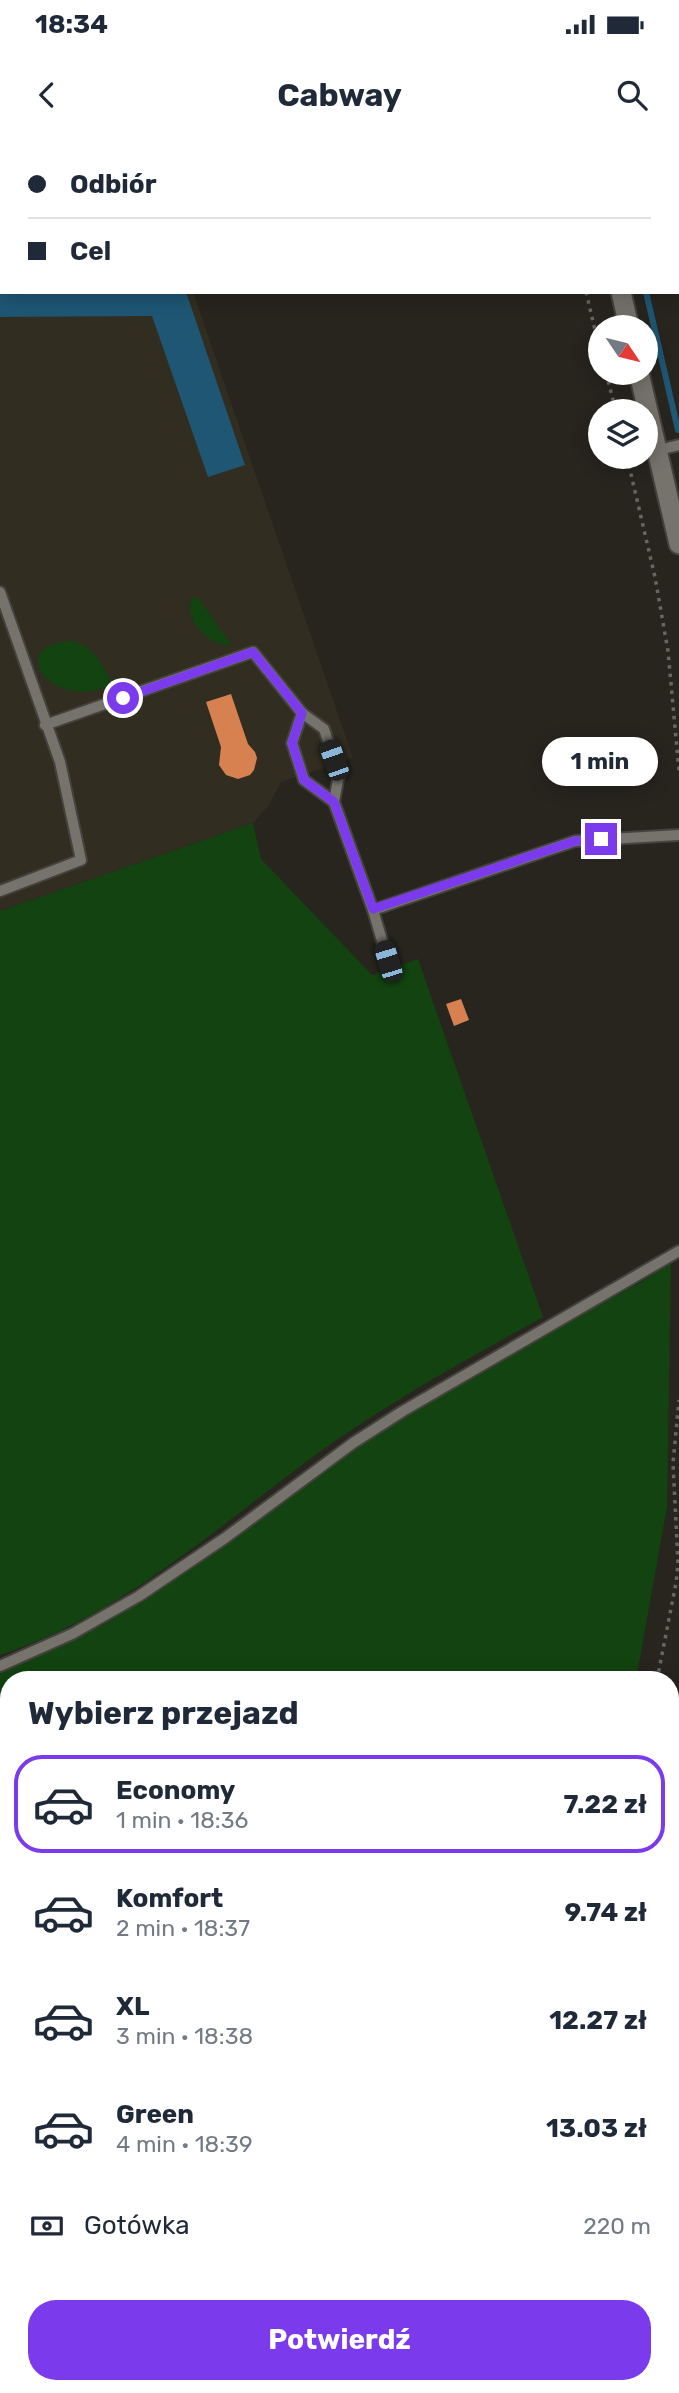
<!DOCTYPE html>
<html lang="pl">
<meta charset="utf-8">
<style>
body{margin:0;font-family:Rubik,sans-serif;background:#f6f6f7;color:#1f2937;height:100vh;display:flex;flex-direction:column;font-size:26px;white-space:nowrap}
*{box-sizing:border-box;margin:0}
p{font-size:23px;color:#747a83}
.icon{flex:none;width:38px;height:38px;fill:none;stroke:currentColor;stroke-width:2;stroke-linecap:round;stroke-linejoin:round}
.map{position:relative;flex:1;overflow:hidden}
.panel{position:absolute;left:0px;top:1531px;width:679px;height:723px;display:flex;flex-direction:column;background:#fff;border-radius:28px 28px 0 0;box-shadow:0 4px 18px #0003}
.panel>*{flex:none}
.guide{position:absolute;left:0px;top:0px;width:679px;height:154px;box-shadow:0 4px 18px #0003;display:grid;align-content:center;height:154px;padding:0 28px;background:#fff}
.needle{width:46px;rotate:125deg}
.buttons{position:absolute;left:588px;top:175px;display:grid;gap:14px}
.buttons a{display:grid;place-items:center;width:70px;height:70px;border-radius:50%;background:#fff;box-shadow:0 4px 18px #0003;font-size:35px}
.end{position:absolute;width:32px;height:32px;margin:-16px;border:9px solid #7c3aed;background:#fff;box-shadow:0 0 0 4px #fff}
.from{border-radius:50%}
.bubble{position:absolute;height:49px;border-radius:24px;background:#fff;box-shadow:0 4px 18px #0003;font-size:23px;font-weight:700;line-height:49px;text-align:center}
.car{position:absolute;width:21px;height:42px;margin:-21px -10px;border-radius:9px;box-shadow:0 0 5px 2px #0007;background:linear-gradient(#222 24%,#8ab4d8 0 40%,#222 0 76%,#8ab4d8 0 86%,#222 0)}
.guide b{display:flex;align-items:center;gap:24px;height:66px;font-size:26px}
.guide b+b{border-top:2px solid #e0e1e3}
.guide i{width:18px;height:18px;background:#1f2937}
ul{padding:0;list-style:none}
li{display:flex;align-items:center;gap:21px;height:98px;margin:0 14px 10px;padding:0 14px;border:4px solid transparent;border-radius:28px}
li div{flex:1}
li b{display:block;font-size:26px}
li em{font-style:normal;font-weight:700}
li.selected{border-color:#7c3aed}
li>.icon{width:63px;height:63px;stroke-width:1.5}
h2{padding:0 28px;font-size:32px;line-height:84px}
.pay{display:flex;align-items:center;gap:18px;height:77px;padding:0 28px;font-size:26px}
.pay p{margin-inline-start:auto}
.button{display:flex;gap:14px;margin-top:auto;padding:14px 28px}
.button a{flex:1;height:80px;border-radius:28px;background:#7c3aed;color:#fff;font-size:28px;font-weight:700;line-height:80px;text-align:center}
.status{display:flex;justify-content:space-between;align-items:center;height:49px;padding:0 35px;background:#fff;direction:ltr}
.status svg{height:19px;fill:currentColor}
header{display:flex;justify-content:space-between;align-items:center;height:91px;padding:0 28px;background:#fff;font-size:32px;font-weight:700}
.map>svg:first-child{display:block}
.built{fill:#322d21}
.green{fill:#124310}
.water{fill:#1e5673}
.lines{fill:none;stroke-linecap:round;stroke-linejoin:round}
.stream{stroke:#1e5673;stroke-width:6}
.building{fill:#d88150}
.service-casing{stroke:#44423d;stroke-width:14}
.secondary-casing{stroke:#44423d;stroke-width:23}
.path{stroke:#696661;stroke-width:3.5;stroke-dasharray:3.5 5;stroke-linecap:butt}
.service{stroke:#76736c;stroke-width:10}
.secondary{stroke:#76736c;stroke-width:19}
.route{stroke:#7c3aed;stroke-width:9}
</style>
<div class="status"><b>18:34</b><svg viewBox="0 0 49 12"><path d="M0 12V9h3v3zM5 12V6h3v6zM10 12V3h3v9zM15 12V0h3v12zM26 1h20v11H26zM47 4h2v5h-2z"/></svg></div>
<header><svg class="icon" aria-label="back" viewBox="0 0 24 24"><path d="M15 5l-7 7 7 7"/></svg>Cabway<svg class="icon" aria-label="search" viewBox="0 0 24 24"><circle cx="10" cy="10" r="6"/><path d="M15 15l6 6"/></svg></header>
<div class="map">
<svg width="679" height="2253" viewBox="0 0 679 2253">
<rect width="100%" height="100%" fill="#28251f"/>
<g class="built">
<polygon points="0,0 519,0 520,2 2,2 0,83"/>
<polygon points="0,134 2,152 193,152 353,618 281,642 269,665 253,683 0,771"/>
<polygon points="0,1611 9,1613 9,2245 509,2245 507,2253 0,2253"/>
</g>
<g class="green">
<path d="M194,456l5,3 31,44 -2,3c-21,-2 -48,-30 -34,-50z"/>
<path d="M70,501c22,3 30,20 40,38l-4,8c-54,22 -102,-41 -36,-46z"/>
<path d="M253,683l8,36 111,116 46,-16 125,358c-74,41 -148,82 -218,131 -104,75 -201,167 -325,207v-744z"/>
<polygon points="671,1123 667,1367 636,1540 9,1540 9,1613 0,1611 0,1534 107,1483 179,1436 305,1340 424,1261 643,1141"/>
</g>
<polygon class="water" points="0,139 2,152 186,152 245,325 208,337 152,176 0,177"/>
<g class="lines">
<g class="stream">
<polyline points="677,69 679,70"/>
<polyline points="0,112 2,112"/>
<polyline points="646,152 678,290"/>
<polyline points="670,1802 679,1758"/>
<polyline points="582,2253 584,2245"/>
</g>
</g>
<g class="building">
<polygon points="231,554 248,604 255,612 257,618 254,630 250,635 238,639 226,635 219,625 221,607 206,562"/>
<polygon points="461,859 469,880 454,886 446,864"/>
</g>
<g class="lines">
<g class="service-casing">
<g id="service">
<polyline points="677,98 679,98"/>
<polyline points="658,310 679,305"/>
<polyline points="0,452 60,622 81,720 0,751"/>
<polyline points="302,573 292,603 304,640 334,662"/>
<polyline points="45,585 253,512 302,573 324,589 339,634 334,662 373,770 388,821"/>
<polyline points="373,770 575,701 679,695"/>
<polyline points="0,1526 72,1494 139,1456 225,1398 353,1303 403,1271 679,1111"/>
<polyline points="0,1726 9,1727"/>
<polyline points="389,2247 406,2245"/>
</g>
</g>
<g class="secondary-casing">
<g id="secondary">
<polyline points="566,0 567,2"/>
<polyline points="621,152 629,187"/>
<polyline points="639,233 679,404"/>
<polyline points="670,1696 679,1653"/>
<polyline points="561,2253 563,2245"/>
</g>
</g>
<g class="path">
<polyline points="523,0 524,2"/>
<polyline points="586,152 600,211"/>
<polyline points="606,233 616,271"/>
<polyline points="627,317 655,437 668,511 679,631"/>
<polyline points="657,1540 676,1443 678,1423 673,1323 679,1260"/>
<polyline points="520,2253 522,2245"/>
</g>
<use href="#service" class="service"/>
<use href="#secondary" class="secondary"/>
</g>
<g class="lines">
<polyline class="route" points="123,558 253,512 302,573 292,603 304,640 334,662 373,769 575,701 601,699"/>
</g>
</svg>
<div class="buttons">
<a><svg class="needle" viewBox="-14 -14 28 28"><path d="M0-13l5 13h-10z" fill="#e53935"/><path d="M0 13l5-13h-10z" fill="#747a83"/></svg></a>
<a><svg class="icon" aria-label="layers" viewBox="0 0 24 24"><path d="M12 4l9 5-9 5-9-5zM3 14l9 5 9-5"/></svg></a>
</div>
<i class="end from" style="left:123px;top:558px"></i>
<i class="end" style="left:601px;top:699px"></i>
<div class="bubble" style="left:542px;top:597px;width:116px">1 min</div>
<i class="car" style="left:334px;top:620px;rotate:341deg"></i>
<i class="car" style="left:388px;top:821px;rotate:343deg"></i>
<div class="guide">
<b><i class="from"></i>Odbiór</b>
<b><i></i>Cel</b>
</div>
<section class="panel">
<h2>Wybierz przejazd</h2>
<ul>
<li class="selected"><svg class="icon" aria-label="car" viewBox="0 0 24 24"><path d="M5 17H2v-5l4-1 3-4h7l3 4 3 1v5h-3M9 17h6M6 11h13"/><circle cx="7" cy="17" r="2"/><circle cx="17" cy="17" r="2"/></svg><div><b>Economy</b><p>1 min · 18:36</p></div><em>7.22 zł</em></li>
<li><svg class="icon" aria-label="car" viewBox="0 0 24 24"><path d="M5 17H2v-5l4-1 3-4h7l3 4 3 1v5h-3M9 17h6M6 11h13"/><circle cx="7" cy="17" r="2"/><circle cx="17" cy="17" r="2"/></svg><div><b>Komfort</b><p>2 min · 18:37</p></div><em>9.74 zł</em></li>
<li><svg class="icon" aria-label="car" viewBox="0 0 24 24"><path d="M5 17H2v-5l4-1 3-4h7l3 4 3 1v5h-3M9 17h6M6 11h13"/><circle cx="7" cy="17" r="2"/><circle cx="17" cy="17" r="2"/></svg><div><b>XL</b><p>3 min · 18:38</p></div><em>12.27 zł</em></li>
<li><svg class="icon" aria-label="car" viewBox="0 0 24 24"><path d="M5 17H2v-5l4-1 3-4h7l3 4 3 1v5h-3M9 17h6M6 11h13"/><circle cx="7" cy="17" r="2"/><circle cx="17" cy="17" r="2"/></svg><div><b>Green</b><p>4 min · 18:39</p></div><em>13.03 zł</em></li>
</ul>
<div class="pay"><svg class="icon" aria-label="cash" viewBox="0 0 24 24"><path d="M3 7h18v10H3z"/><circle cx="12" cy="12" r="2"/></svg>Gotówka<p>220 m</p></div>
<div class="button"><a>Potwierdź</a></div>
</section>
</div>
